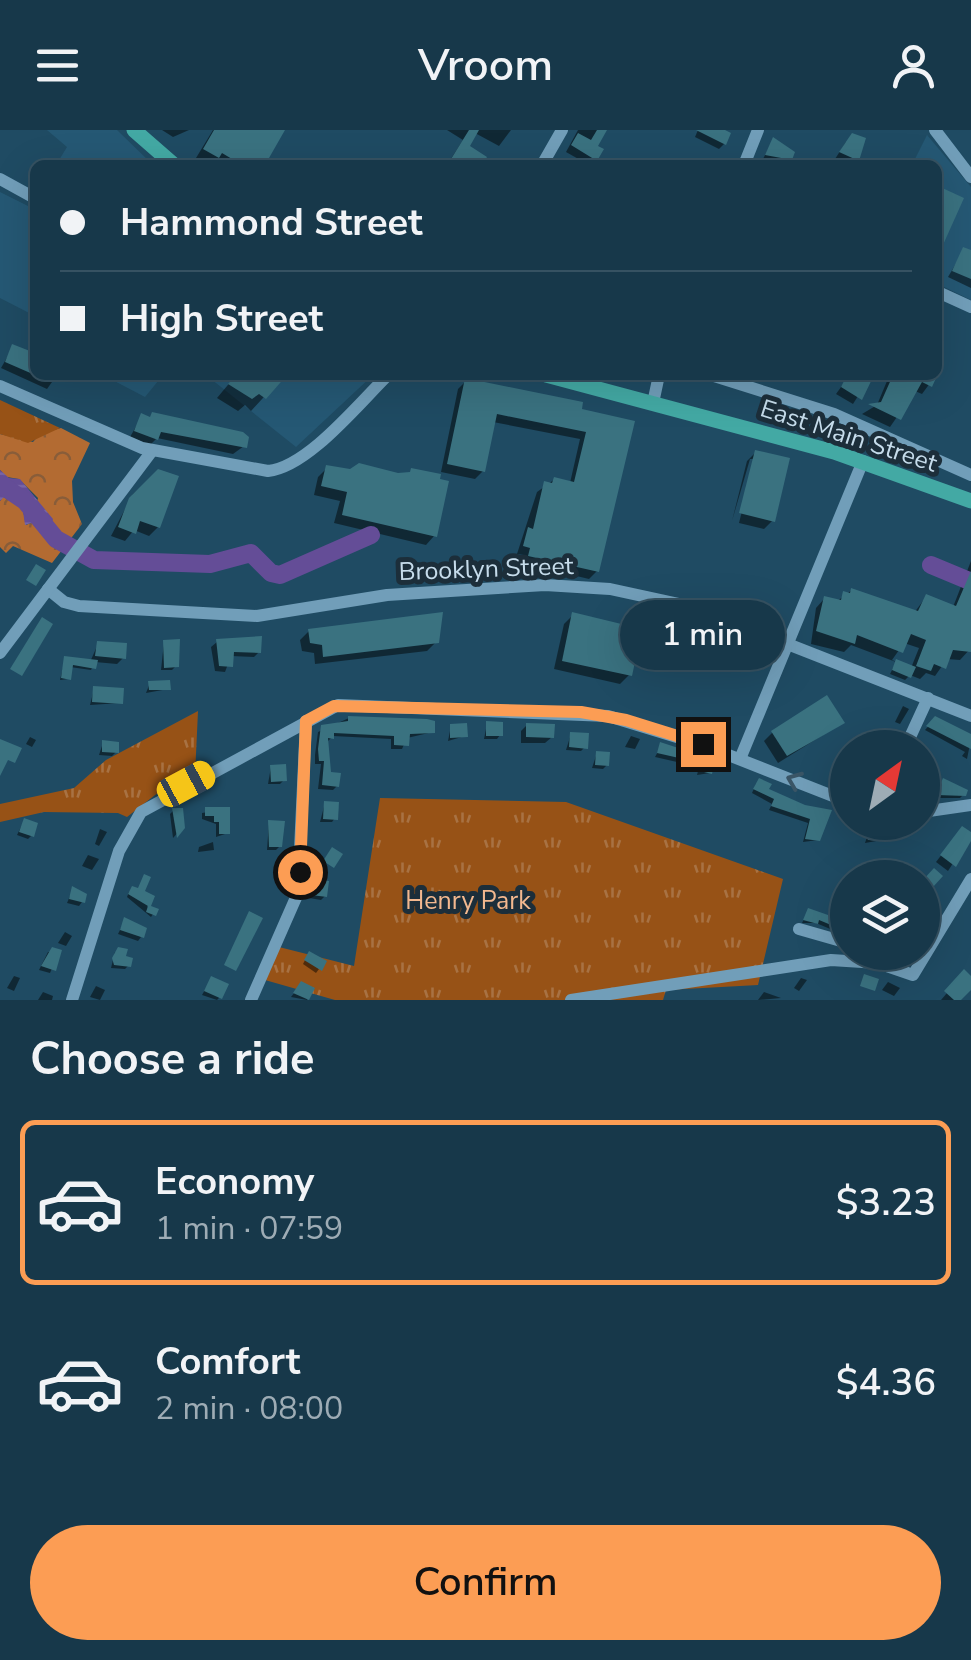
<!DOCTYPE html>
<meta charset="utf-8">
<style>
body{margin:0;font-family:"Nunito Sans",sans-serif;background:#203f51;color:#f1f3f6;height:100vh;display:flex;flex-direction:column;font-size:38px;white-space:nowrap}
*{box-sizing:border-box;margin:0}
p{font-size:32px;color:#9eacb5}
.icon{flex:none;width:55px;height:55px;fill:none;stroke:currentColor;stroke-width:2;stroke-linecap:round;stroke-linejoin:round}
.map{position:relative;height:870px;overflow:hidden}
.sheet{display:flex;flex-direction:column;background:#17384a;flex:1}
.sheet>*{flex:none}
.guide{position:absolute;left:30px;top:30px;width:912px;height:220px;border-radius:15px;box-shadow:0 10px 40px #0002,0 0 0 2px #365262;display:grid;align-content:center;height:220px;padding:0 30px;background:#17384a}
.needle{width:65px;rotate:33deg}
.tools{position:absolute;left:830px;top:600px;display:grid;gap:20px}
.tools a{display:grid;place-items:center;width:110px;height:110px;border-radius:50%;background:#17384a;box-shadow:0 10px 40px #0002,0 0 0 2px #365262;font-size:50px}
.end{position:absolute;width:45px;height:45px;margin:-22px;border:12px solid #fc9d54;background:#111;box-shadow:0 0 0 5px #111}
.from{border-radius:50%}
.bubble{position:absolute;height:70px;border-radius:35px;background:#17384a;box-shadow:0 10px 40px #0002,0 0 0 2px #365262;font-size:32px;font-weight:600;line-height:70px;text-align:center}
.car{position:absolute;width:30px;height:60px;margin:-30px -15px;border-radius:12px;box-shadow:0 0 8px 2px #0007;background:linear-gradient(#f5c518 24%,#345 0 40%,#f5c518 0 76%,#345 0 86%,#f5c518 0)}
.guide b{display:flex;align-items:center;gap:35px;height:95px;font-size:38px}
.guide b+b{border-top:2px solid #365262}
.guide i{width:25px;height:25px;background:#f1f3f6}
ul{padding:0;list-style:none}
li{display:flex;align-items:center;gap:30px;height:165px;margin:0 20px 15px;padding:0 10px;border:5px solid transparent;border-radius:15px}
li div{flex:1}
li b{display:block;font-size:38px}
li em{font-style:normal;font-weight:600}
li.selected{border-color:#fc9d54}
li>.icon{width:90px;height:90px;stroke-width:1.5}
h2{padding:0 30px;font-size:45px;line-height:120px}
.button{display:flex;gap:20px;margin-top:auto;padding:20px 30px}
.button a{flex:1;height:115px;border-radius:60px;background:#fc9d54;color:#111;font-size:40px;font-weight:600;line-height:115px;text-align:center}
header{display:flex;justify-content:space-between;align-items:center;height:130px;padding:0 30px;background:#17384a;font-size:45px;font-weight:600}
.map>svg:first-child{display:block}
.built{fill:#255874}
.forest{fill:url(#forest-crowns)}
.park{fill:url(#park-tufts)}
.water{fill:url(#water-rules)}
.shadow{fill:#0007;fill-rule:evenodd}
.lines{fill:none;stroke-linecap:round;stroke-linejoin:round}
.river{stroke:#644d97;stroke-width:18}
.building{fill:#3a7280}
.minor{stroke:#719eb9;stroke-width:12}
.major{stroke:#43a9a4;stroke-width:15}
.oneway{stroke:#3a5566}
.route{stroke:#fc9d54;stroke-width:12}
.labels{text-anchor:middle;stroke-width:10;stroke-linejoin:round;paint-order:stroke}
.street-label{font-size:25px;fill:#c6dceb;stroke:#1c2e3a}
.park-label{font-size:25px;fill:#f3b88f;stroke:#1c2e3a}
</style>
<header><svg class="icon" aria-label="menu" viewBox="0 0 24 24"><path d="M4 6h16M4 12h16M4 18h16"/></svg>Vroom<svg class="icon" aria-label="person" viewBox="0 0 24 24"><circle cx="12" cy="8" r="4"/><path d="M4 21q1-7 8-7t8 7"/></svg></header>
<div class="map">
<svg width="971" height="870" viewBox="0 0 971 870">
<defs>
<pattern id="forest-crowns" width="20" height="18" patternUnits="userSpaceOnUse" patternTransform="scale(2.5)"><rect width="20" height="18" fill="#b36b32"/><path d="M2 6a3 3 0 1 1 6 0M12 15a3 3 0 1 1 6 0" fill="none" stroke="#895d39"/></pattern>
<pattern id="park-tufts" width="24" height="20" patternUnits="userSpaceOnUse" patternTransform="scale(2.5)"><rect width="24" height="20" fill="#975216"/><path d="M3 7l-1-3M5 7V3M7 7l1-3M15 17l-1-3M17 17v-4M19 17l1-3" fill="none" stroke="#a87243"/></pattern>
<pattern id="water-rules" width="6" height="5" patternUnits="userSpaceOnUse" patternTransform="scale(2.5)"><rect width="6" height="5" fill="#644d97"/><path d="M0 2.5h6" fill="none" stroke="#7966a6"/></pattern>
</defs>
<rect width="100%" height="100%" fill="#1f4b63"/>
<g class="built">
<polygon points="47,0 117,0 153,35 56,35 67,17"/>
<polygon points="927,5 971,57 971,170 938,154 938,35 912,35"/>
<polygon points="0,62 28,76 35,66 35,186 0,168"/>
<polygon points="103,245 163,245 145,267"/>
<polygon points="206,245 373,245 296,317"/>
</g>
<polygon class="forest" points="61,298 90,313 72,351 73,372 82,394 52,433 13,416 6,423 0,417 0,371 3,367 22,376 26,395 31,393 38,368 19,349 7,347 0,340 0,304 33,312 40,304"/>
<g class="park">
<polygon points="0,270 60,298 28,313 0,304"/>
<polygon points="198,581 195,645 164,658 127,687 118,683 44,682 0,692 0,674 74,658 106,630"/>
<polygon points="380,668 566,672 783,749 758,855 666,860 663,870 335,870 258,848 275,816 354,836"/>
</g>
<polygon class="water" points="0,340 9,348 20,349 53,389 50,401 31,393 25,395 22,375 4,367 0,371"/>
<g class="shadow">
<polygon points="162,0 189,0 173,7"/>
<polygon points="213,0 282,0 262,35 220,35 213,31 207,35 196,28"/>
<polygon points="447,0 511,0 499,16 475,3 467,17 479,35 447,35 463,10"/>
<polygon points="578,0 603,0 589,35 566,22"/>
<polygon points="698,0 725,0 724,14 719,19 695,7"/>
<polygon points="773,10 790,29 786,33 763,29"/>
<polygon points="846,12 857,30 852,35 835,29"/>
<polygon points="964,120 971,123 971,158 948,147"/>
<polygon points="13,217 35,227 35,245 57,245 47,259 1,238"/>
<polygon points="226,245 284,245 251,281 245,275 238,281 217,268 232,250"/>
<polygon points="864,245 871,245 853,274 836,264 849,246"/>
<polygon points="873,245 924,245 933,249 922,264 915,261 890,297 862,284 877,275 887,251"/>
<polygon points="466,251 632,293 597,441 589,449 522,433 524,425 517,424 537,362 555,349 570,353 580,309 493,292 483,341 475,349 441,342 458,259"/>
<polygon points="142,286 244,316 233,324 157,308 150,315 130,307"/>
<polygon points="756,322 773,390 764,399 739,393 755,329 750,329 732,391 747,331"/>
<polygon points="327,338 434,406 426,415 334,393 340,371 314,365 318,347"/>
<polygon points="159,341 158,397 149,406 134,400 125,411 111,406 133,364"/>
<path d="M971,431v87l-11,12 -13,-1 -12,17 -9,-3 -6,6 -10,-4 -5,5 -15,-6 6,-12 -45,-17 -7,7 -33,-8 5,-36 8,-9 12,3 16,-12 62,23 12,-16 27,10zM904,513l15,5 -8,20 -19,-8z"/>
<polygon points="573,485 629,545 620,554 554,539 564,494"/>
<polygon points="309,501 436,512 427,521 315,534 314,523 302,521 300,510"/>
<polygon points="164,512 176,536 172,540 161,540"/>
<polygon points="217,512 259,522 254,527 231,526 225,542 215,541 211,517"/>
<polygon points="98,514 123,528 117,534 95,532 91,540 70,537 68,549 60,550 65,529 90,532"/>
<polygon points="150,553 168,559 146,563"/>
<polygon points="94,559 120,573 90,575"/>
<polygon points="903,576 909,579 900,594 895,592"/>
<polygon points="349,588 433,602 407,608 402,619 391,619 391,609 333,606 326,613 328,644 337,656 333,660 318,659 321,634 315,634 315,625 318,602"/>
<polygon points="935,589 971,609 967,629 962,626 965,622 925,600"/>
<polygon points="842,593 778,633 764,611 772,603"/>
<polygon points="487,594 500,605 497,609 484,609"/>
<polygon points="527,595 552,607 545,613 521,613 521,601"/>
<polygon points="451,596 465,606 448,611"/>
<polygon points="571,604 585,617 581,621 566,620"/>
<polygon points="631,606 640,609 635,619 625,617"/>
<polygon points="891,606 896,608 893,618 883,618"/>
<polygon points="30,607 36,610 32,617 26,614"/>
<polygon points="103,613 116,622 112,626 99,625"/>
<polygon points="660,618 712,632 710,643 697,645 699,637 655,627"/>
<polygon points="597,623 607,635 603,639 592,638"/>
<polygon points="271,637 284,650 280,654 268,654"/>
<polygon points="756,654 804,677 829,682 818,710 803,712 808,693 769,680 772,674 752,663"/>
<polygon points="940,655 964,664 960,668 934,668"/>
<polygon points="325,673 335,688 332,692 320,692"/>
<polygon points="227,679 228,703 216,707 216,694 202,689 202,683"/>
<polygon points="174,680 182,698 173,708 170,684"/>
<polygon points="24,691 32,705 28,709 17,705"/>
<polygon points="269,692 280,716 276,720 267,720"/>
<polygon points="100,699 107,702 99,716 95,714"/>
<polygon points="869,701 882,710 865,713"/>
<polygon points="971,705 948,741 936,732 956,706"/>
<polygon points="213,712 214,720 198,722 199,717"/>
<polygon points="88,725 99,729 92,740 82,736"/>
<polygon points="314,752 325,766 321,770 309,768"/>
<polygon points="73,759 82,772 79,776 67,773"/>
<polygon points="129,762 152,767 147,777 156,780 151,787 127,767"/>
<polygon points="808,781 842,792 848,786 847,806 816,793 802,793"/>
<polygon points="124,792 141,807 138,811 118,804"/>
<polygon points="65,802 72,806 66,816 58,813"/>
<polygon points="48,822 59,822 50,843 39,840"/>
<polygon points="115,822 124,822 129,835 125,839 111,838"/>
<polygon points="891,822 907,822 898,833 889,828"/>
<polygon points="306,828 319,839 316,843 303,834"/>
<polygon points="964,843 971,856 958,870 941,870"/>
<polygon points="14,846 20,848 14,861 7,858"/>
<polygon points="801,848 807,850 799,861 794,858"/>
<polygon points="211,849 219,868 217,870 202,865"/>
<polygon points="888,852 900,858 894,866 882,860"/>
<polygon points="96,856 105,860 100,870 90,867"/>
<polygon points="298,858 312,859 307,870 291,867"/>
<polygon points="43,862 53,866 52,870 38,870"/>
<polygon points="764,862 781,868 758,870"/>
</g>
<g class="lines">
<g class="river">
<polyline points="0,354 25,371 56,409 94,430 210,434 251,423 271,443 280,445 371,405"/>
<polyline points="931,435 967,450"/>
</g>
</g>
<g class="building">
<polygon points="214,0 285,0 265,35 242,35 222,23 219,28 203,19"/>
<polygon points="469,0 479,0 470,16 487,27 482,35 461,35 451,29"/>
<polygon points="597,0 607,0 598,16 604,19 597,31 571,15 578,3 591,10"/>
<polygon points="696,0 725,0 731,3 726,15"/>
<polygon points="852,3 866,8 859,31 839,22"/>
<polygon points="773,7 795,22 792,30 765,25"/>
<polygon points="938,56 964,68 938,126"/>
<polygon points="963,117 971,120 971,149 952,141"/>
<polygon points="12,214 35,223 35,245 5,232"/>
<polygon points="236,245 287,245 266,269 259,264 252,269 228,254"/>
<polygon points="847,245 874,245 862,270 841,257"/>
<polygon points="893,245 936,248 932,257 922,252 901,290 868,274 881,272"/>
<polygon points="465,248 583,272 582,279 635,291 599,442 528,426 530,418 523,416 528,397 533,399 544,351 552,353 554,347 574,352 586,302 497,284 485,342 447,334"/>
<polygon points="152,282 243,302 249,307 247,318 161,302 158,310 134,301 141,283 150,287"/>
<polygon points="755,320 790,328 775,392 739,383"/>
<polygon points="359,333 398,343 410,342 411,338 441,344 440,349 449,351 437,407 342,385 347,362 321,356 326,335 350,339"/>
<polygon points="158,339 179,346 160,398 140,391 136,404 118,397 129,368"/>
<polygon points="36,434 46,440 36,456 26,450"/>
<polygon points="971,441 971,522 953,520 946,539 934,534 931,541 916,536 926,510 911,504 903,523 857,505 855,514 816,501 824,466 841,470 843,461 850,463 851,458 918,481 926,464 956,476"/>
<polygon points="443,482 439,513 323,527 322,515 310,513 308,499"/>
<polygon points="572,482 642,499 632,546 562,531"/>
<polygon points="42,487 53,494 22,546 10,539"/>
<polygon points="262,506 261,523 234,522 233,537 219,536 216,509"/>
<polygon points="180,509 179,537 164,538 163,510"/>
<polygon points="97,511 127,513 126,529 95,526"/>
<polygon points="64,526 98,530 96,539 73,535 71,550 61,548"/>
<polygon points="896,529 916,537 911,548 892,540"/>
<polygon points="170,550 171,560 149,560 148,551"/>
<polygon points="93,556 124,558 123,574 92,572"/>
<polygon points="827,565 845,593 787,626 771,601"/>
<polygon points="348,586 427,589 435,591 435,603 410,604 409,616 394,615 394,606 334,603 334,609 328,608 331,642 341,643 339,657 322,655 324,631 319,631 318,619 321,595 348,591"/>
<polygon points="935,586 971,604 971,619 926,596"/>
<polygon points="486,591 503,592 503,606 486,606"/>
<polygon points="467,593 468,607 450,608 450,594"/>
<polygon points="526,593 555,594 554,608 526,607"/>
<polygon points="570,602 589,603 588,619 569,617"/>
<polygon points="0,609 22,618 15,633 8,630 0,646"/>
<polygon points="102,610 119,612 119,623 102,622"/>
<polygon points="660,612 715,630 712,644 700,641 701,633 657,623"/>
<polygon points="596,621 610,622 609,636 595,635"/>
<polygon points="286,634 287,651 271,652 270,635"/>
<polygon points="759,648 772,654 769,659 805,675 832,680 820,711 805,709 810,689 771,676 774,669 753,659"/>
<polygon points="943,648 968,660 966,666 936,665"/>
<polygon points="324,671 339,672 338,690 323,689"/>
<polygon points="205,677 230,677 230,704 219,704 219,692 214,692 214,686 205,686"/>
<polygon points="172,678 183,678 185,698 177,708"/>
<polygon points="24,688 38,693 34,707 19,702"/>
<polygon points="268,690 285,691 282,717 269,717"/>
<polygon points="962,696 971,702 971,711 956,737 940,725"/>
<polygon points="868,698 885,699 885,711 868,710"/>
<polygon points="332,717 343,724 334,738 323,731"/>
<polygon points="934,738 943,746 922,769 922,751"/>
<polygon points="144,744 151,747 145,761 155,766 151,776 159,779 156,786 146,782 148,776 128,764 132,756 138,758"/>
<polygon points="313,749 329,751 327,767 311,765"/>
<polygon points="72,756 87,764 85,773 69,769"/>
<polygon points="808,778 848,792 848,802 819,790 818,794 803,790"/>
<polygon points="249,781 263,788 236,841 224,835"/>
<polygon points="124,787 147,798 144,808 120,800"/>
<polygon points="52,817 62,820 56,841 41,836"/>
<polygon points="118,817 128,819 126,826 133,828 131,837 114,835 112,828"/>
<polygon points="309,821 327,831 322,841 304,830"/>
<polygon points="964,839 971,846 971,860 961,870 954,870 944,861"/>
<polygon points="864,844 879,849 875,861 860,856"/>
<polygon points="211,846 229,854 222,869 204,861"/>
<polygon points="301,851 315,858 309,870 293,863"/>
</g>
<g class="lines">
<g class="minor">
<polyline points="935,0 971,47"/>
<polyline points="542,35 562,0"/>
<polyline points="744,35 758,0"/>
<polyline points="0,49 31,66"/>
<polyline points="938,162 971,177"/>
<polyline points="711,245 834,284 971,345"/>
<path d="M0,256l142,62 126,23c40,-4 91,-68 120,-96"/>
<polyline points="653,273 659,245"/>
<polyline points="48,459 64,472 79,476 257,486 387,465 545,455 610,459 693,477 971,586"/>
<polyline points="0,523 152,321"/>
<polyline points="905,618 928,568"/>
<polyline points="740,629 863,331"/>
<polyline points="922,682 971,675"/>
<polyline points="799,799 848,813"/>
<polyline points="873,827 878,833 913,845 971,749"/>
<polyline points="72,870 119,721 141,682 338,575 608,586 703,615 848,672"/>
<polyline points="251,870 298,763 306,591"/>
<polyline points="571,870 831,830 878,833"/>
</g>
<g class="major">
<polyline points="134,0 174,35"/>
<polyline points="546,245 834,322 971,371"/>
</g>
</g>
<defs><path id="oneway-chevron" d="M-2-3.5L2.5 0L-2 3.5" fill="none" stroke-width="1.6" stroke-linecap="round" stroke-linejoin="round" transform="scale(2.5)"/></defs>
<use class="oneway" href="#oneway-chevron" transform="translate(794 650) rotate(-158)"/>
<g class="lines">
<polyline class="route" points="300,742 306,591 334,576 581,582 626,590 703,614"/>
</g>
<g class="labels">
<g class="street-label">
<text transform="translate(849 305) rotate(18)" y="9">East Main Street</text>
<text transform="translate(486 438) rotate(-2)" y="9">Brooklyn Street</text>
</g>
<g class="park-label">
<text x="468" y="779">Henry Park</text>
</g>
</g>
</svg>
<div class="tools">
<a><svg class="needle" viewBox="-14 -14 28 28"><path d="M0-13l5 13h-10z" fill="#e53935"/><path d="M0 13l5-13h-10z" fill="#9eacb5"/></svg></a>
<a><svg class="icon" aria-label="layers" viewBox="0 0 24 24"><path d="M12 4l9 5-9 5-9-5zM3 14l9 5 9-5"/></svg></a>
</div>
<i class="end from" style="left:300px;top:742px"></i>
<i class="end" style="left:703px;top:614px"></i>
<div class="bubble" style="left:620px;top:470px;width:165px">1 min</div>
<i class="car" style="left:186px;top:654px;rotate:62deg"></i>
<div class="guide">
<b><i class="from"></i>Hammond Street</b>
<b><i></i>High Street</b>
</div>
</div>
<section class="sheet">
<h2>Choose a ride</h2>
<ul>
<li class="selected"><svg class="icon" aria-label="car" viewBox="0 0 24 24"><path d="M5 17H2v-5l4-1 3-4h7l3 4 3 1v5h-3M9 17h6M6 11h13"/><circle cx="7" cy="17" r="2"/><circle cx="17" cy="17" r="2"/></svg><div><b>Economy</b><p>1 min · 07:59</p></div><em>$3.23</em></li>
<li><svg class="icon" aria-label="car" viewBox="0 0 24 24"><path d="M5 17H2v-5l4-1 3-4h7l3 4 3 1v5h-3M9 17h6M6 11h13"/><circle cx="7" cy="17" r="2"/><circle cx="17" cy="17" r="2"/></svg><div><b>Comfort</b><p>2 min · 08:00</p></div><em>$4.36</em></li>
</ul>
<div class="button"><a>Confirm</a></div>
</section>
